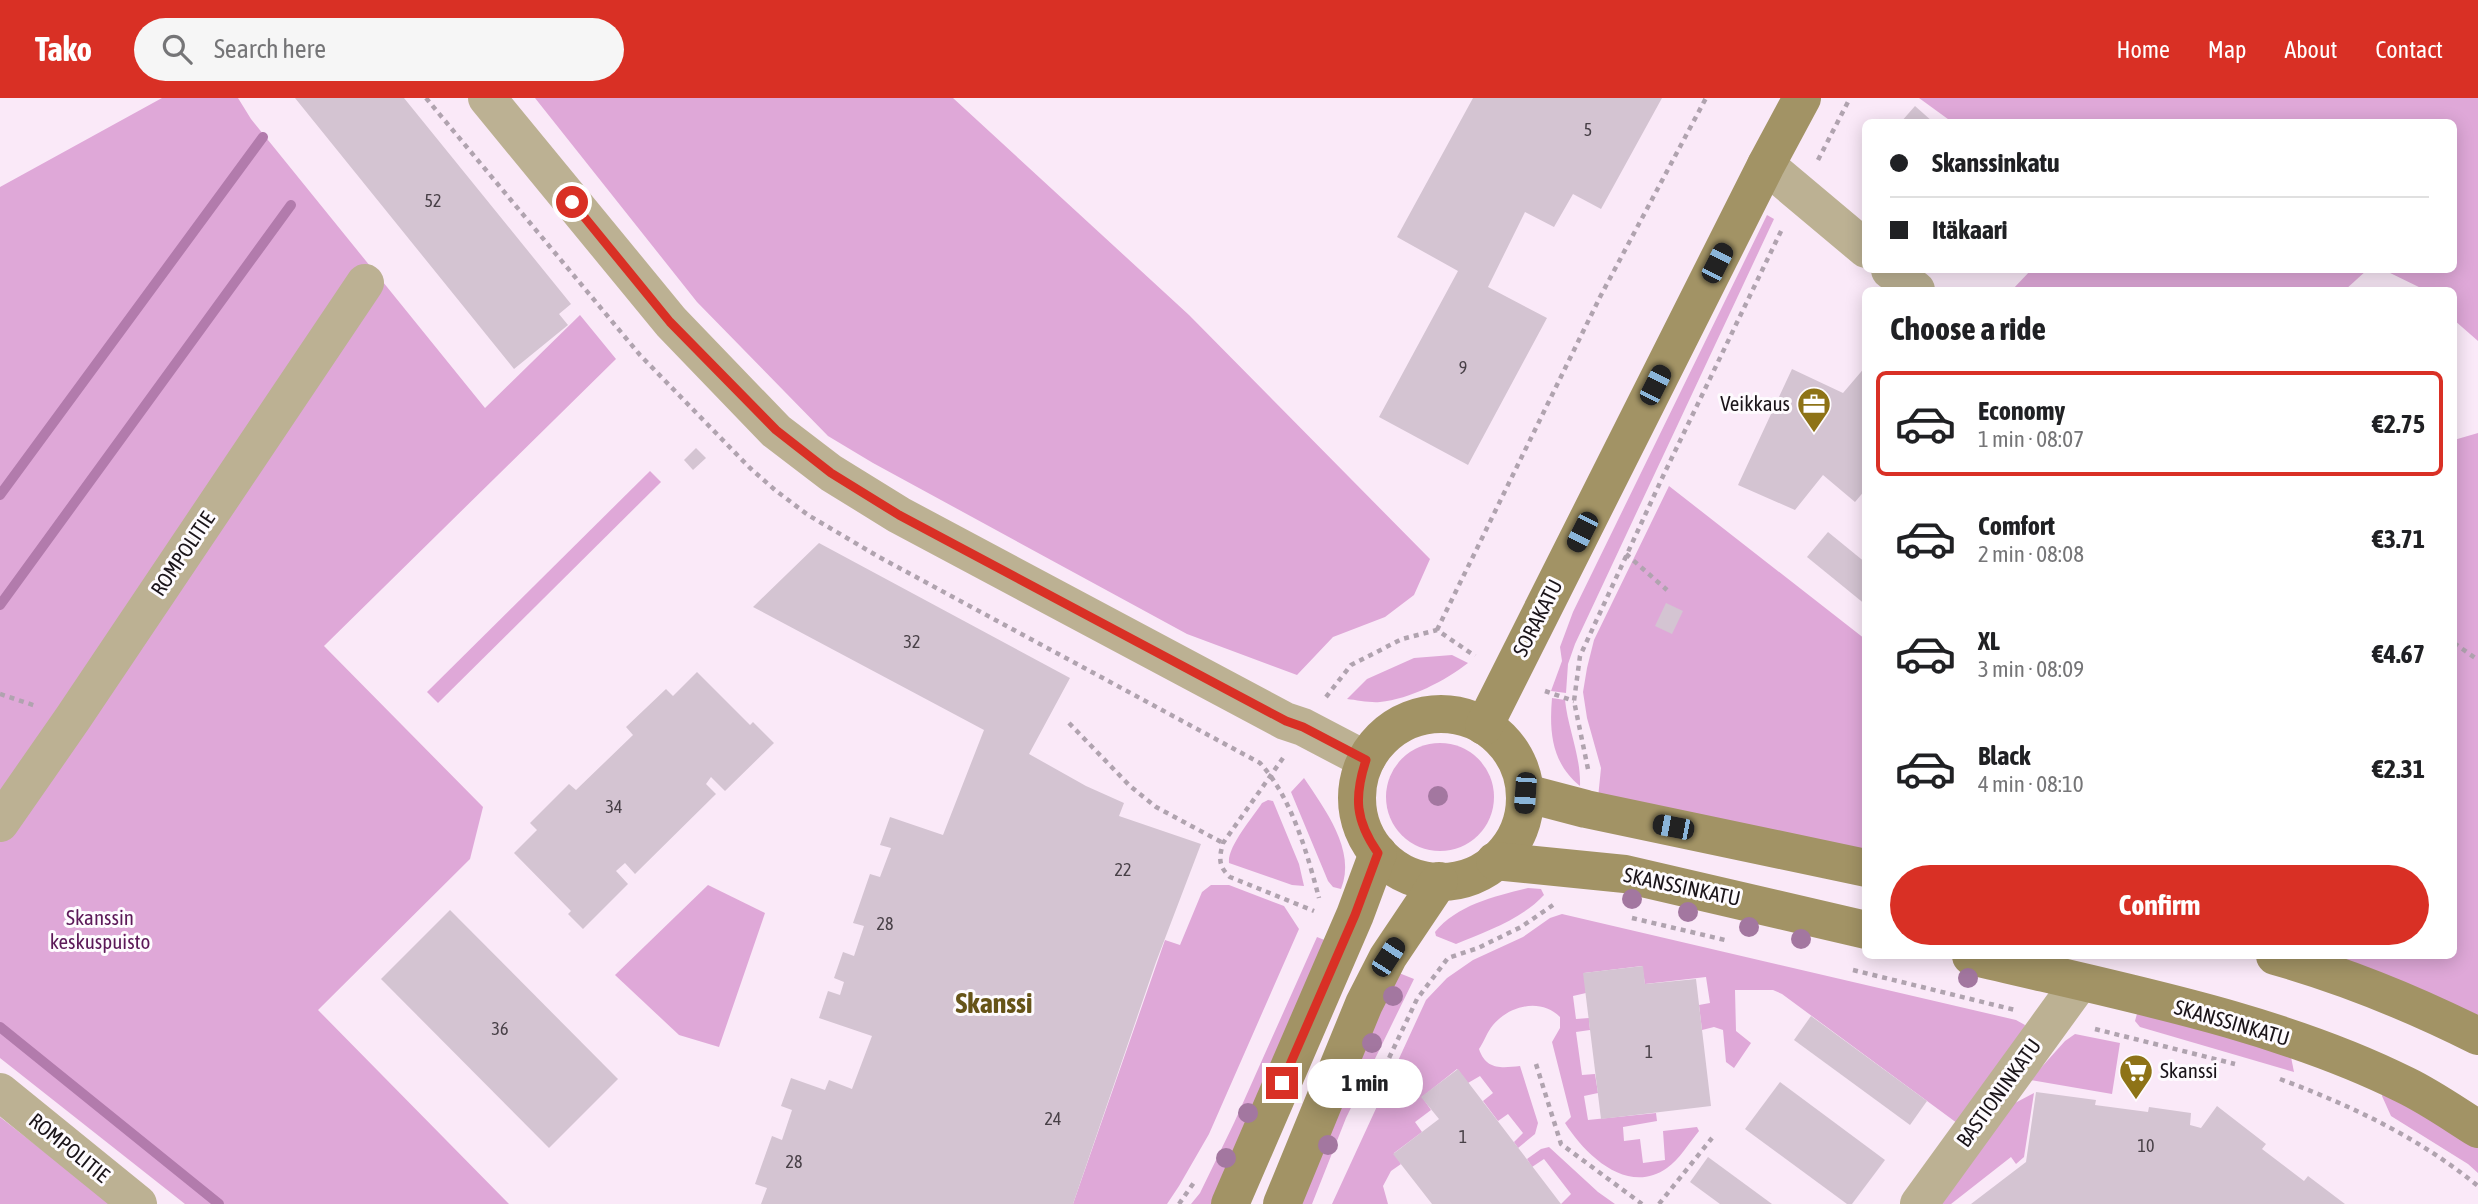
<!DOCTYPE html>
<meta charset="utf-8">
<style>
body{margin:0;font-family:"Asap Condensed",sans-serif;background:#f6f6f6;color:#202124;height:100vh;display:flex;flex-direction:column;font-size:26px;white-space:nowrap}
*{box-sizing:border-box;margin:0}
p{font-size:23px;color:#757577}
.icon{flex:none;width:38px;height:38px;fill:none;stroke:currentColor;stroke-width:2;stroke-linecap:round;stroke-linejoin:round}
.map{position:relative;flex:1;overflow:hidden}
.side{position:absolute;left:1862px;top:189px;width:595px;height:672px;display:flex;flex-direction:column;background:#fff;border-radius:10px;box-shadow:0 4px 18px #0003}
.side>*{flex:none}
.hud{position:absolute;left:1862px;top:21px;width:595px;height:154px;border-radius:10px;box-shadow:0 4px 18px #0003;display:grid;align-content:center;height:154px;padding:0 28px;background:#fff}
.end{position:absolute;width:32px;height:32px;margin:-16px;border:9px solid #d93025;background:#fff;box-shadow:0 0 0 4px #fff}
.from{border-radius:50%}
.bubble{position:absolute;height:49px;border-radius:24px;background:#fff;box-shadow:0 4px 18px #0003;font-size:23px;font-weight:700;line-height:49px;text-align:center}
.car{position:absolute;width:21px;height:42px;margin:-21px -10px;border-radius:9px;box-shadow:0 0 5px 2px #0007;background:linear-gradient(#222 24%,#8ab4d8 0 40%,#222 0 76%,#8ab4d8 0 86%,#222 0)}
.hud b{display:flex;align-items:center;gap:24px;height:66px;font-size:26px}
.hud b+b{border-top:2px solid #e0e0e0}
.hud i{width:18px;height:18px;background:#202124}
ul{padding:0;list-style:none}
li{display:flex;align-items:center;gap:21px;height:105px;margin:0 14px 10px;padding:0 14px;border:4px solid transparent;border-radius:10px}
li div{flex:1}
li b{display:block;font-size:26px}
li em{font-style:normal;font-weight:700}
li.current{border-color:#d93025}
li>.icon{width:63px;height:63px;stroke-width:1.5}
h2{padding:0 28px;font-size:32px;line-height:84px}
.button{display:flex;gap:14px;margin-top:auto;padding:14px 28px}
.button a{flex:1;height:80px;border-radius:42px;background:#d93025;color:#fff;font-size:28px;font-weight:700;line-height:80px;text-align:center}
header{display:flex;align-items:center;gap:42px;box-sizing:border-box;height:98px;padding:0 35px;background:#d93025;color:#fff}
header strong{font-size:33px}
nav{display:flex;gap:38px;margin-inline-start:auto;font-size:24px}
.search{width:490px;height:63px;background:#f6f6f6;display:flex;align-items:center;gap:18px;box-sizing:border-box;padding:0 24px;border-radius:38px;color:#757577;font-size:26px}
.map>svg:first-child{display:block}
.green{fill:#dfa8d8}
.lines{fill:none;stroke-linecap:round;stroke-linejoin:round}
.stream{stroke:#b27bac;stroke-width:10}
.building{fill:#d4c4d2}
.path{stroke:#b0a3af;stroke-width:4.5;stroke-dasharray:5 5;stroke-linecap:butt}
.street{stroke:#bcb193;stroke-width:38}
.secondary{stroke:#a29365;stroke-width:38}
.tree{fill:#a377a0}
.route{stroke:#d93025;stroke-width:9}
.labels{text-anchor:middle;stroke-width:6;stroke-linejoin:round;paint-order:stroke}
.number-label{font-size:18px;fill:#484047}
.poi-label{font-size:21px;fill:#1a1419;stroke:#fefbfe;text-anchor:end}
.street-label{font-size:21px;fill:#1a1419;stroke:#fefbfe}
.park-label{font-size:21px;fill:#5c1958;stroke:#fefbfe}
.district-label{font-size:28px;font-weight:bold;fill:#665418;stroke:#fefbfe}
</style>
<header>
<strong>Tako</strong>
<div class="search"><svg class="icon" aria-label="search" viewBox="0 0 24 24"><circle cx="10" cy="10" r="6"/><path d="M15 15l6 6"/></svg>Search here</div>
<nav><a>Home</a><a>Map</a><a>About</a><a>Contact</a></nav>
</header>
<div class="map">
<svg width="2478" height="1106" viewBox="0 0 2478 1106">
<rect width="100%" height="100%" fill="#fae9f8"/>
<g class="green">
<polygon points="162,0 238,0 251,21 485,310 580,217 616,261 324,548 483,709 470,761 318,912 509,1106 185,1106 0,960 0,89"/>
<polygon points="535,0 953,0 1189,217 1430,461 1414,497 1385,519 1333,539 1297,577 1187,536 873,365 828,338 697,204"/>
<polygon points="1919,0 2478,0 2478,243 2454,222 2454,192 2425,192 2384,172 2454,172 2454,24 1952,24"/>
<polygon points="1767,117 1774,121 1575,546 1568,566 1566,595 1551,593 1562,563 1560,549 1573,514"/>
<polygon points="2031,172 2367,172 2345,192 2012,192"/>
<polygon points="2478,335 2478,927 2321,858 2454,858 2454,342"/>
<polygon points="650,373 661,384 438,605 427,594"/>
<polygon points="1669,388 1865,541 1865,758 1598,700 1601,670 1587,620 1583,594 1587,570 1594,542"/>
<path d="M1452,557l16,8c-23,18 -58,36 -88,39 -10,1 -23,-2 -33,-3l20,-20 47,-21z"/>
<path d="M1552,600l13,2c3,29 16,56 15,86 -28,-23 -31,-53 -28,-88z"/>
<circle cx="1440" cy="699" r="54"/>
<path d="M1304,680c20,30 53,73 37,111l-8,-2 -5,-6 -37,-89z"/>
<path d="M1268,702l5,1 26,63 5,22 -12,-1 -63,-22c-2,-16 24,-46 33,-60z"/>
<polygon points="708,787 765,815 719,949 679,937 615,877"/>
<polygon points="1211,787 1229,787 1284,808 1299,831 1209,1036 1179,1088 1167,1106 1073,1106 1165,842 1180,847 1202,794"/>
<path d="M1528,790l13,1 3,6c-22,24 -59,37 -88,49l-20,-8 -1,-4c22,-27 60,-36 93,-44z"/>
<path d="M1562,816l454,106 9,5 -5,22 -59,79 -179,-132 -9,-4h-38l1,41 15,12 -17,25 -8,-6 -3,-32 -9,-3 -12,3 -3,-25 11,-2 -4,-26 -61,7 -3,-18 -58,7 2,20 -13,3 3,23 13,-1 1,12 -14,2 6,43 13,-1 3,19 -14,3 4,24 68,-7 1,8 -34,6 1,14 16,-2 3,24 22,-3 -2,-29 34,-4 2,4c-10,12 -20,29 -32,37 -39,28 -82,-13 -102,-45l6,-6 -19,-75 8,-14v-11c-19,-19 -50,-12 -67,8 -6,7 -9,17 -14,24 7,21 22,19 41,17l18,57 -3,11 -17,14 -4,-6 9,-9 -15,-19 -10,7 -15,-20 10,-8 -13,-17 -12,7 -11,-14 -35,28 9,13 -16,12 7,10 -28,21 7,11 -10,7 -8,15 5,18h-56l94,-204 21,-22 26,-18 50,-23 27,-19z"/>
<polygon points="1317,839 1332,845 1214,1106 1191,1106 1200,1095 1234,1025"/>
<polygon points="1394,873 1414,881 1346,1020 1312,1106 1295,1106"/>
<polygon points="2138,912 2290,954 2294,974 2140,929 2135,923"/>
<polygon points="2075,936 2120,945 2112,996 2030,982 2065,943"/>
<polygon points="2384,990 2478,1047 2478,1075 2468,1066 2391,1018 2382,998"/>
<polygon points="2034,995 2024,1059 2016,1066 2011,1059 1951,1106 1939,1106 2013,1006"/>
<polygon points="0,1019 111,1106 0,1106"/>
<polygon points="1549,1049 1598,1094 1615,1106 1561,1106 1571,1096 1544,1061 1532,1069 1527,1061 1541,1051"/>
</g>
<g class="lines">
<g class="stream">
<polyline points="0,397 263,39"/>
<polyline points="0,507 291,107"/>
<polyline points="0,929 219,1106"/>
</g>
</g>
<g class="building">
<polygon points="295,0 404,0 571,206 559,216 568,227 514,271"/>
<polygon points="1473,0 1662,0 1601,111 1573,96 1554,129 1525,114 1488,189 1547,220 1468,367 1379,319 1458,173 1397,139"/>
<polygon points="1915,8 1933,24 1901,24"/>
<polygon points="1866,268 1866,391 1855,404 1823,377 1795,412 1738,387 1792,271 1843,295"/>
<polygon points="696,350 706,360 693,372 684,362"/>
<polygon points="1828,434 1866,465 1866,507 1807,459"/>
<polygon points="819,445 1070,580 1029,656 1086,688 1124,705 1119,718 1201,746 1156,864 1073,1106 761,1106 767,1090 755,1086 772,1038 782,1042 792,1012 781,1008 791,980 825,992 829,982 852,991 872,938 819,920 828,893 840,897 844,884 834,880 843,854 854,858 864,828 853,825 870,776 880,779 891,750 880,747 890,719 943,737 984,632 753,509"/>
<polygon points="1666,505 1683,513 1672,536 1655,528"/>
<polygon points="697,574 750,627 753,624 774,645 725,693 711,679 706,686 716,696 635,776 625,765 616,773 628,786 583,831 568,816 571,813 514,755 537,732 530,725 569,686 576,692 633,637 626,629 666,591 673,598"/>
<polygon points="450,812 618,981 549,1050 381,881"/>
<polygon points="1643,868 1645,886 1696,881 1711,1008 1601,1021 1583,875"/>
<polygon points="1811,918 1927,1003 1910,1027 1794,942"/>
<polygon points="1458,971 1529,1064 1561,1106 1432,1106 1393,1056 1439,1021 1421,999"/>
<polygon points="1780,984 1885,1062 1852,1106 1847,1106 1745,1031"/>
<polygon points="2036,994 2096,1002 2095,1007 2148,1014 2149,1009 2191,1015 2190,1027 2201,1030 2217,1008 2266,1046 2262,1051 2304,1083 2308,1078 2345,1106 1971,1106 2026,1064"/>
<polygon points="1708,1059 1772,1106 1720,1106 1690,1084"/>
</g>
<g class="lines">
<g class="path">
<path d="M426,0l214,257 110,113 25,22 33,25 71,42 381,206c32,35 47,90 59,135"/>
<polyline points="1818,62 1850,0"/>
<polyline points="1626,456 1667,492"/>
<polyline points="1437,532 1600,199 1706,0"/>
<polyline points="2454,545 2478,562"/>
<polyline points="1545,593 1574,603"/>
<polyline points="0,596 36,608"/>
<polyline points="1326,599 1351,567 1402,541 1437,532 1475,558"/>
<polyline points="1069,625 1130,688 1156,709 1223,745"/>
<path d="M1283,660l-60,85c-4,15 -5,23 7,34l84,34"/>
<polyline points="1588,671 1574,603 1580,558 1664,376 1783,129"/>
<polyline points="1632,820 1725,842"/>
<polyline points="1853,872 2015,912"/>
<polyline points="2095,931 2235,966"/>
<polyline points="1536,966 1561,1046 1642,1106"/>
<path d="M2280,981c72,27 138,58 198,107"/>
<polyline points="1372,996 1417,901 1448,860 1478,850 1521,829 1553,807"/>
<polyline points="1179,1106 1195,1083"/>
<polyline points="1659,1106 1712,1040"/>
</g>
<g class="street">
<polyline points="487,0 671,224 776,333 831,375 899,417 1285,623 1303,629 1366,662"/>
<polyline points="1766,67 1866,151"/>
<polyline points="1890,172 1916,192"/>
<polyline points="0,725 73,620 365,185"/>
<polyline points="0,994 138,1106"/>
<polyline points="1919,1106 2080,884"/>
</g>
<g class="secondary">
<circle cx="1441" cy="700" r="84"/>
<polyline points="1484,628 1766,67 1802,0"/>
<polyline points="1525,695 1586,711 1866,770"/>
<polyline points="1495,763 1625,776 1866,832"/>
<path d="M1971,858c142,34 304,64 434,129 25,12 49,29 73,44"/>
<path d="M2275,858c71,20 137,47 203,80"/>
<polyline points="1230,1106 1355,817 1378,755"/>
<polyline points="1282,1106 1364,906 1388,859 1439,783"/>
</g>
</g>
<g class="tree">
<circle cx="1438" cy="698" r="10"/>
<circle cx="1632" cy="801" r="10"/>
<circle cx="1688" cy="814" r="10"/>
<circle cx="1749" cy="829" r="10"/>
<circle cx="1801" cy="841" r="10"/>
<circle cx="1968" cy="880" r="10"/>
<circle cx="1393" cy="898" r="10"/>
<circle cx="1372" cy="945" r="10"/>
<circle cx="1350" cy="996" r="10"/>
<circle cx="1248" cy="1015" r="10"/>
<circle cx="1328" cy="1047" r="10"/>
<circle cx="1226" cy="1060" r="10"/>
</g>
<g class="lines">
<path class="route" d="M572,104l98,120 106,108 55,43 68,42 387,206 17,6 63,33c-12,37 -11,60 12,93l-23,62 -73,168"/>
</g>
<defs>
<g id="office-pin" transform="scale(1.75)"><path d="M0 17L-7.5 6A9.5 9.5 0 1 1 7.5 6Z" fill="#8e7317" stroke="#fefbfe"/><path d="M-6-3h4V-5.5h4V-3h4V5H-6ZM-1-4.5V-3h2v-1.5ZM-6 0V1H6V0Z" fill="#fff"/></g>
<g id="supermarket-pin" transform="scale(1.75)"><path d="M0 17L-7.5 6A9.5 9.5 0 1 1 7.5 6Z" fill="#8e7317" stroke="#fefbfe"/><path d="M-6-5.5h2.5l.6 2H6L4.5 2H-2.5L-4.4-4H-6ZM-1.5 3.2a1.3 1.3 0 1 0 .1 0ZM3 3.2a1.3 1.3 0 1 0 .1 0Z" fill="#fff"/></g>
</defs>
<g fill-rule="evenodd">
<use href="#office-pin" x="1814" y="306"/>
<use href="#supermarket-pin" x="2136" y="973"/>
</g>
<g class="labels">
<g class="number-label">
<text x="1588" y="38">5</text>
<text x="433" y="109">52</text>
<text x="1463" y="276">9</text>
<text x="912" y="550">32</text>
<text x="614" y="715">34</text>
<text x="1123" y="778">22</text>
<text x="885" y="832">28</text>
<text x="500" y="937">36</text>
<text x="1649" y="960">1</text>
<text x="1053" y="1027">24</text>
<text x="1463" y="1045">1</text>
<text x="2146" y="1054">10</text>
<text x="794" y="1070">28</text>
</g>
<g class="poi-label">
<text x="1790" y="313">Veikkaus</text>
<text x="2160" y="980" text-anchor="start">Skanssi</text>
</g>
<g class="street-label">
<text transform="translate(183 456) rotate(-56)" y="7">ROMPOLITIE</text>
<text transform="translate(1538 520) rotate(-63)" y="7">SORAKATU</text>
<text transform="translate(1682 789) rotate(12)" y="7">SKANSSINKATU</text>
<text transform="translate(2232 925) rotate(16)" y="7">SKANSSINKATU</text>
<text transform="translate(1999 995) rotate(-54)" y="7">BASTIONINKATU</text>
<text transform="translate(69 1050) rotate(39)" y="7">ROMPOLITIE</text>
</g>
<g class="park-label">
<text x="100" y="827">Skanssin<tspan x="100" dy="24">keskuspuisto</tspan></text>
</g>
<g class="district-label">
<text x="994" y="915">Skanssi</text>
</g>
</g>
</svg>
<i class="end from" style="left:572px;top:104px"></i>
<i class="end" style="left:1282px;top:985px"></i>
<div class="bubble" style="left:1307px;top:961px;width:116px">1 min</div>
<i class="car" style="left:1717px;top:165px;rotate:27deg"></i>
<i class="car" style="left:1655px;top:287px;rotate:27deg"></i>
<i class="car" style="left:1582px;top:434px;rotate:207deg"></i>
<i class="car" style="left:1525px;top:695px;rotate:184deg"></i>
<i class="car" style="left:1673px;top:729px;rotate:281deg"></i>
<i class="car" style="left:1388px;top:859px;rotate:33deg"></i>
<div class="hud">
<b><i class="from"></i>Skanssinkatu</b>
<b><i></i>Itäkaari</b>
</div>
<section class="side">
<h2>Choose a ride</h2>
<ul>
<li class="current"><svg class="icon" aria-label="car" viewBox="0 0 24 24"><path d="M5 17H2v-5l4-1 3-4h7l3 4 3 1v5h-3M9 17h6M6 11h13"/><circle cx="7" cy="17" r="2"/><circle cx="17" cy="17" r="2"/></svg><div><b>Economy</b><p>1 min · 08:07</p></div><em>€2.75</em></li>
<li><svg class="icon" aria-label="car" viewBox="0 0 24 24"><path d="M5 17H2v-5l4-1 3-4h7l3 4 3 1v5h-3M9 17h6M6 11h13"/><circle cx="7" cy="17" r="2"/><circle cx="17" cy="17" r="2"/></svg><div><b>Comfort</b><p>2 min · 08:08</p></div><em>€3.71</em></li>
<li><svg class="icon" aria-label="car" viewBox="0 0 24 24"><path d="M5 17H2v-5l4-1 3-4h7l3 4 3 1v5h-3M9 17h6M6 11h13"/><circle cx="7" cy="17" r="2"/><circle cx="17" cy="17" r="2"/></svg><div><b>XL</b><p>3 min · 08:09</p></div><em>€4.67</em></li>
<li><svg class="icon" aria-label="car" viewBox="0 0 24 24"><path d="M5 17H2v-5l4-1 3-4h7l3 4 3 1v5h-3M9 17h6M6 11h13"/><circle cx="7" cy="17" r="2"/><circle cx="17" cy="17" r="2"/></svg><div><b>Black</b><p>4 min · 08:10</p></div><em>€2.31</em></li>
</ul>
<div class="button"><a>Confirm</a></div>
</section>
</div>
